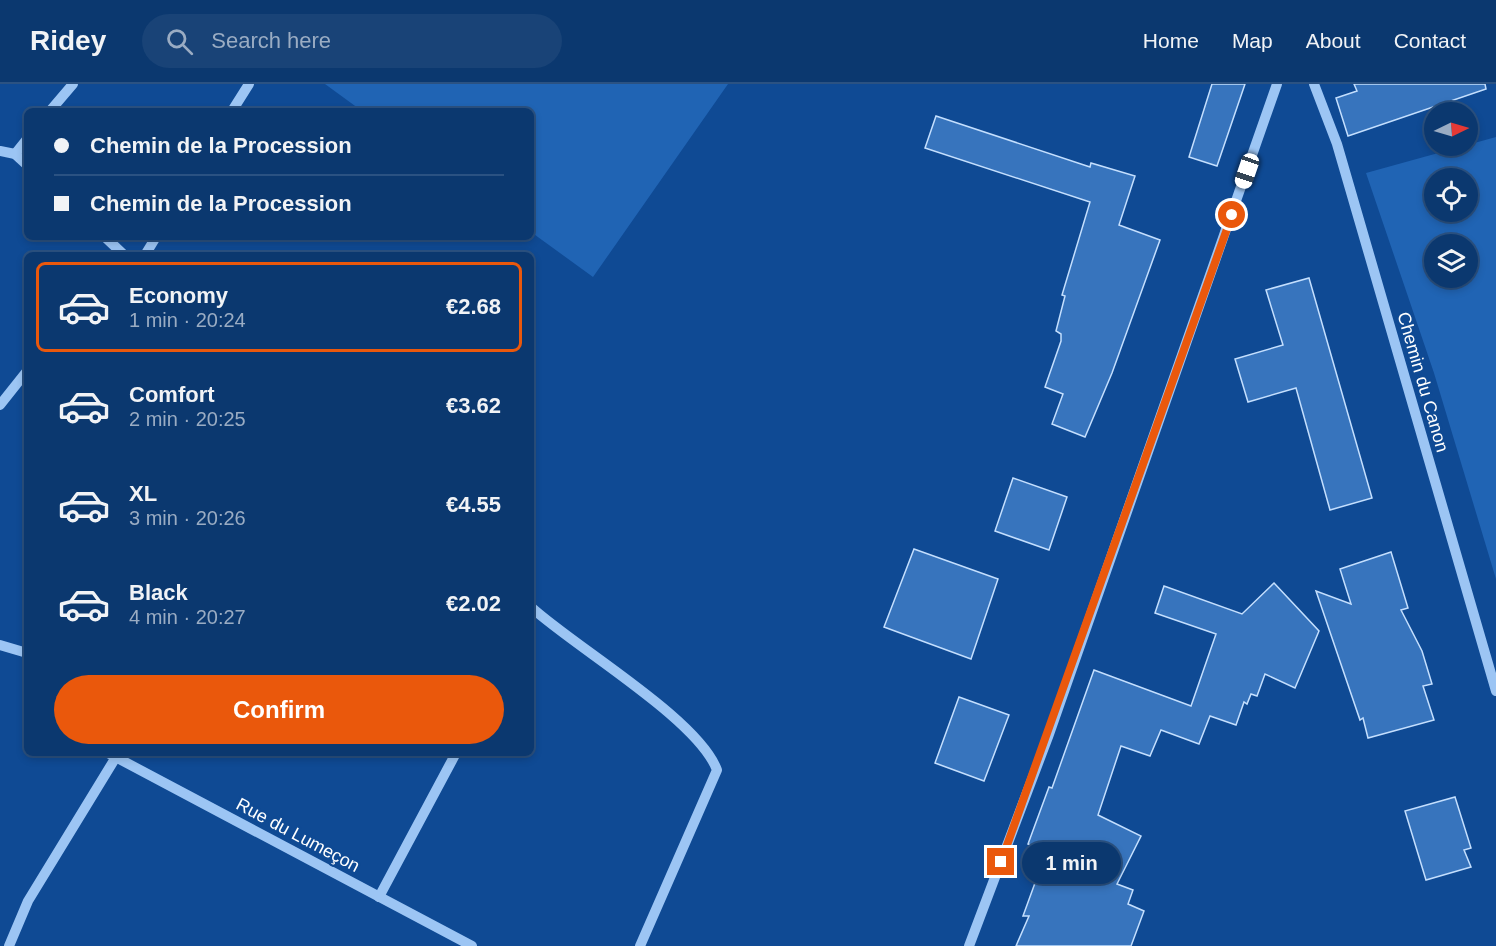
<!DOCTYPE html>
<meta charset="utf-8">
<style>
body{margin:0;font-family:Arial,sans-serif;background:#194377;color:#f1f3f6;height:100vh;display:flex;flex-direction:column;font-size:22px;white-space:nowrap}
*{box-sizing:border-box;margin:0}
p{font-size:20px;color:#9aacc3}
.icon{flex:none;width:33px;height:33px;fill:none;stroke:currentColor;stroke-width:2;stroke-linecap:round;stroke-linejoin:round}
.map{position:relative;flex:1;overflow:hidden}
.panel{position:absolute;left:24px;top:168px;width:510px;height:504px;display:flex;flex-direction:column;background:#0b386f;border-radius:9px;box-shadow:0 3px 9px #0003,0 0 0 2px #2b5282}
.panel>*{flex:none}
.top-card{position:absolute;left:24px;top:24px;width:510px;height:132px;border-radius:9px;box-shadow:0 3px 9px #0003,0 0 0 2px #2b5282;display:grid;align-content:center;height:132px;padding:0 30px;background:#0b386f}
.needle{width:39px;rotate:85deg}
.controls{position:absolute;left:1424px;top:18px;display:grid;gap:12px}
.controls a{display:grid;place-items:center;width:54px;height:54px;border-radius:50%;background:#0b386f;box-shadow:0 3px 9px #0003,0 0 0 2px #2b5282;font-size:30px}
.end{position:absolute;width:27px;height:27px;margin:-14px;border:8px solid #ea580c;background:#fff;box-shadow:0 0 0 3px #fff}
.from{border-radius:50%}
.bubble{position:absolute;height:42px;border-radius:21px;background:#0b386f;box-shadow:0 3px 9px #0003,0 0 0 2px #2b5282;font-size:20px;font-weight:600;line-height:42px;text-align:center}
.car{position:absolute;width:18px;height:36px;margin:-18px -9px;border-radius:8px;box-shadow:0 0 4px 2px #0007;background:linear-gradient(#fff 24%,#345 0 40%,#fff 0 76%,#345 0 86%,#fff 0)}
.top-card b{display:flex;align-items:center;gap:21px;height:57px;font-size:22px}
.top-card b+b{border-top:2px solid #2b5282}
.top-card i{width:15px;height:15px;background:#f1f3f6}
ul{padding:10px 0 0;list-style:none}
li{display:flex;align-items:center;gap:18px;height:90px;margin:0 12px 9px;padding:0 18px;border:3px solid transparent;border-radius:9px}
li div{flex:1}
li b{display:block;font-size:22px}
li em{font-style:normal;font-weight:600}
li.current{border-color:#ea580c}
li>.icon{width:54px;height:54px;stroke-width:1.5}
.button{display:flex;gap:12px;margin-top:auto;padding:12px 30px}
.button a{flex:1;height:69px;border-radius:36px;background:#ea580c;color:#fff;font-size:24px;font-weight:600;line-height:69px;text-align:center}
header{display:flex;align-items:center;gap:36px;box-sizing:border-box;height:84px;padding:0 30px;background:#0b386f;border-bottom:2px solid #2b5282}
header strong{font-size:28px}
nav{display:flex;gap:33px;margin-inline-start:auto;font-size:21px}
.search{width:420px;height:54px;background:#194377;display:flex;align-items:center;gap:15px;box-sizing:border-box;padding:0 21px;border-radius:33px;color:#9aacc3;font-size:22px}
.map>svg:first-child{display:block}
.green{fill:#2064b4;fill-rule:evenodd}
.building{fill:#3774bd;stroke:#c4dffe;stroke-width:1.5}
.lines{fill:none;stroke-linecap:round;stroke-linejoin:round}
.minor{stroke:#9cc5f4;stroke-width:10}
.route{stroke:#ea580c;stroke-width:8}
.labels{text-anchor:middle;stroke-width:4.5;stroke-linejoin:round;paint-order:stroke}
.street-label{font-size:18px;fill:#fff;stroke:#0f4a94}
</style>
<header>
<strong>Ridey</strong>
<div class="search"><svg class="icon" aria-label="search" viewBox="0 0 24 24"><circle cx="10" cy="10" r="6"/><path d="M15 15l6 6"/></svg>Search here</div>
<nav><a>Home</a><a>Map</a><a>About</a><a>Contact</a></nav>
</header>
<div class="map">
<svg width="1496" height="862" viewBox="0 0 1496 862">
<rect width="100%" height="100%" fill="#0f4a94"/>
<g class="green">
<polygon points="325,0 728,0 593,193 531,148 531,27 362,27"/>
<path d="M1496,53v442l-62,-206 -68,-200zM1434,94h33v34h-33zM1434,160h33v34h-33z"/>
</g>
<g class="building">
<polygon points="1212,0 1245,0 1217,82 1189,73"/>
<polygon points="1354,0 1485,0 1486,5 1348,52 1336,14 1357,7"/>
<polygon points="936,32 1090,83 1091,79 1135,92 1119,141 1160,156 1112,289 1085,353 1052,340 1063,310 1045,303 1061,257 1061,250 1056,247 1065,212 1062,211 1090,118 925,64"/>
<polygon points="1309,194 1372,414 1330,426 1296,304 1248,318 1235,275 1283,261 1266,206"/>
<polygon points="1013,394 1067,413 1049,466 995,447"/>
<polygon points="914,465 998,495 971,575 884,543"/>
<polygon points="1391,468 1408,524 1401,526 1422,567 1432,600 1423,602 1434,636 1368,654 1363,634 1360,636 1316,507 1351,520 1340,485"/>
<polygon points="1274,499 1319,547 1295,604 1265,590 1257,612 1251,610 1247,620 1244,618 1236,641 1210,632 1199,660 1161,646 1150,672 1121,662 1098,731 1141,752 1117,800 1133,806 1128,820 1144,827 1131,862 1016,862 1029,832 1023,832 1047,766 1028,760 1049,703 1052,704 1094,586 1191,622 1216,550 1155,529 1164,502 1242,530"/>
<polygon points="959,613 1009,631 984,697 935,679"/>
<polygon points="1455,713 1471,764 1464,766 1471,783 1426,796 1405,727"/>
</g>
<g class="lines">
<g class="minor">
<polyline points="1314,0 1337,60 1496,607"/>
<polyline points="50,27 73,0"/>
<polyline points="232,27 249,0"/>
<polyline points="0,67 15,70 27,81"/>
<polyline points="15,70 27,55"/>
<polyline points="105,153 124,171"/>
<polyline points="145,171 156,153"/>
<polyline points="0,321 27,287"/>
<path d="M531,523c45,41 167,112 186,163l-77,176"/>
<polyline points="0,561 27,569"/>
<polyline points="108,669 472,862"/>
<polyline points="379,813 456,669"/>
<polyline points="9,862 28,817 116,673"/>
<polyline points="969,862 1048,653 1277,0"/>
</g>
</g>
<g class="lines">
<polyline class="route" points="1001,778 1232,131"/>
</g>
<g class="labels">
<g class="street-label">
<text transform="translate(1423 298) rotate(74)" y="6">Chemin du Canon</text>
<text transform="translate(298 751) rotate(28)" y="6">Rue du Lumeçon</text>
</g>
</g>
</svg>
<div class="controls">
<a><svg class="needle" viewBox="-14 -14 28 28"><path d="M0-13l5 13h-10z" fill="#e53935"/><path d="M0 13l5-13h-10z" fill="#9aacc3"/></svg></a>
<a><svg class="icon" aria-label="locate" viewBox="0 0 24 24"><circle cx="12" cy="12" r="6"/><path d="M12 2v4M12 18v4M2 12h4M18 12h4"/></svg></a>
<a><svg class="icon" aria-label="layers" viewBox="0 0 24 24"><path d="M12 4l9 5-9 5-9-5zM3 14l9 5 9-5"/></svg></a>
</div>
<i class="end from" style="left:1232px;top:131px"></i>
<i class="end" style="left:1001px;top:778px"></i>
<div class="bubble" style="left:1022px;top:758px;width:99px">1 min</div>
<i class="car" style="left:1247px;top:87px;rotate:199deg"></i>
<div class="top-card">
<b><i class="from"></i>Chemin de la Procession</b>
<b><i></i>Chemin de la Procession</b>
</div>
<section class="panel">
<ul>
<li class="current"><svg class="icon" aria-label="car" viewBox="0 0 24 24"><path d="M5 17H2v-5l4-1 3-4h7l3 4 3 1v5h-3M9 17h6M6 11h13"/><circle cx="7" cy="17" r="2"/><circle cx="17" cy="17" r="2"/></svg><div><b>Economy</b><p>1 min · 20:24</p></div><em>€2.68</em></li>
<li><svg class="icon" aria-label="car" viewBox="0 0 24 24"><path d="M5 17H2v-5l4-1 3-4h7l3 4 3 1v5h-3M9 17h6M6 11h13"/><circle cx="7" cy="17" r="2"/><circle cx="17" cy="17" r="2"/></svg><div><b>Comfort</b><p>2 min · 20:25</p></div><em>€3.62</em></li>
<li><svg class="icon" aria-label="car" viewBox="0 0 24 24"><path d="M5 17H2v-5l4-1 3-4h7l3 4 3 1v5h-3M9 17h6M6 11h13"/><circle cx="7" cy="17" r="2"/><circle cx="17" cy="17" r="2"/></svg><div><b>XL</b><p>3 min · 20:26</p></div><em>€4.55</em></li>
<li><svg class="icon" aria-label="car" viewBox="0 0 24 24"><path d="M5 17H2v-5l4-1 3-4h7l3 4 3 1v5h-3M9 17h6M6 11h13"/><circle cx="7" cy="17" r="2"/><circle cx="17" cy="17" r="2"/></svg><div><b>Black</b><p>4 min · 20:27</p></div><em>€2.02</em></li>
</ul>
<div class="button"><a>Confirm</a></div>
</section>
</div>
